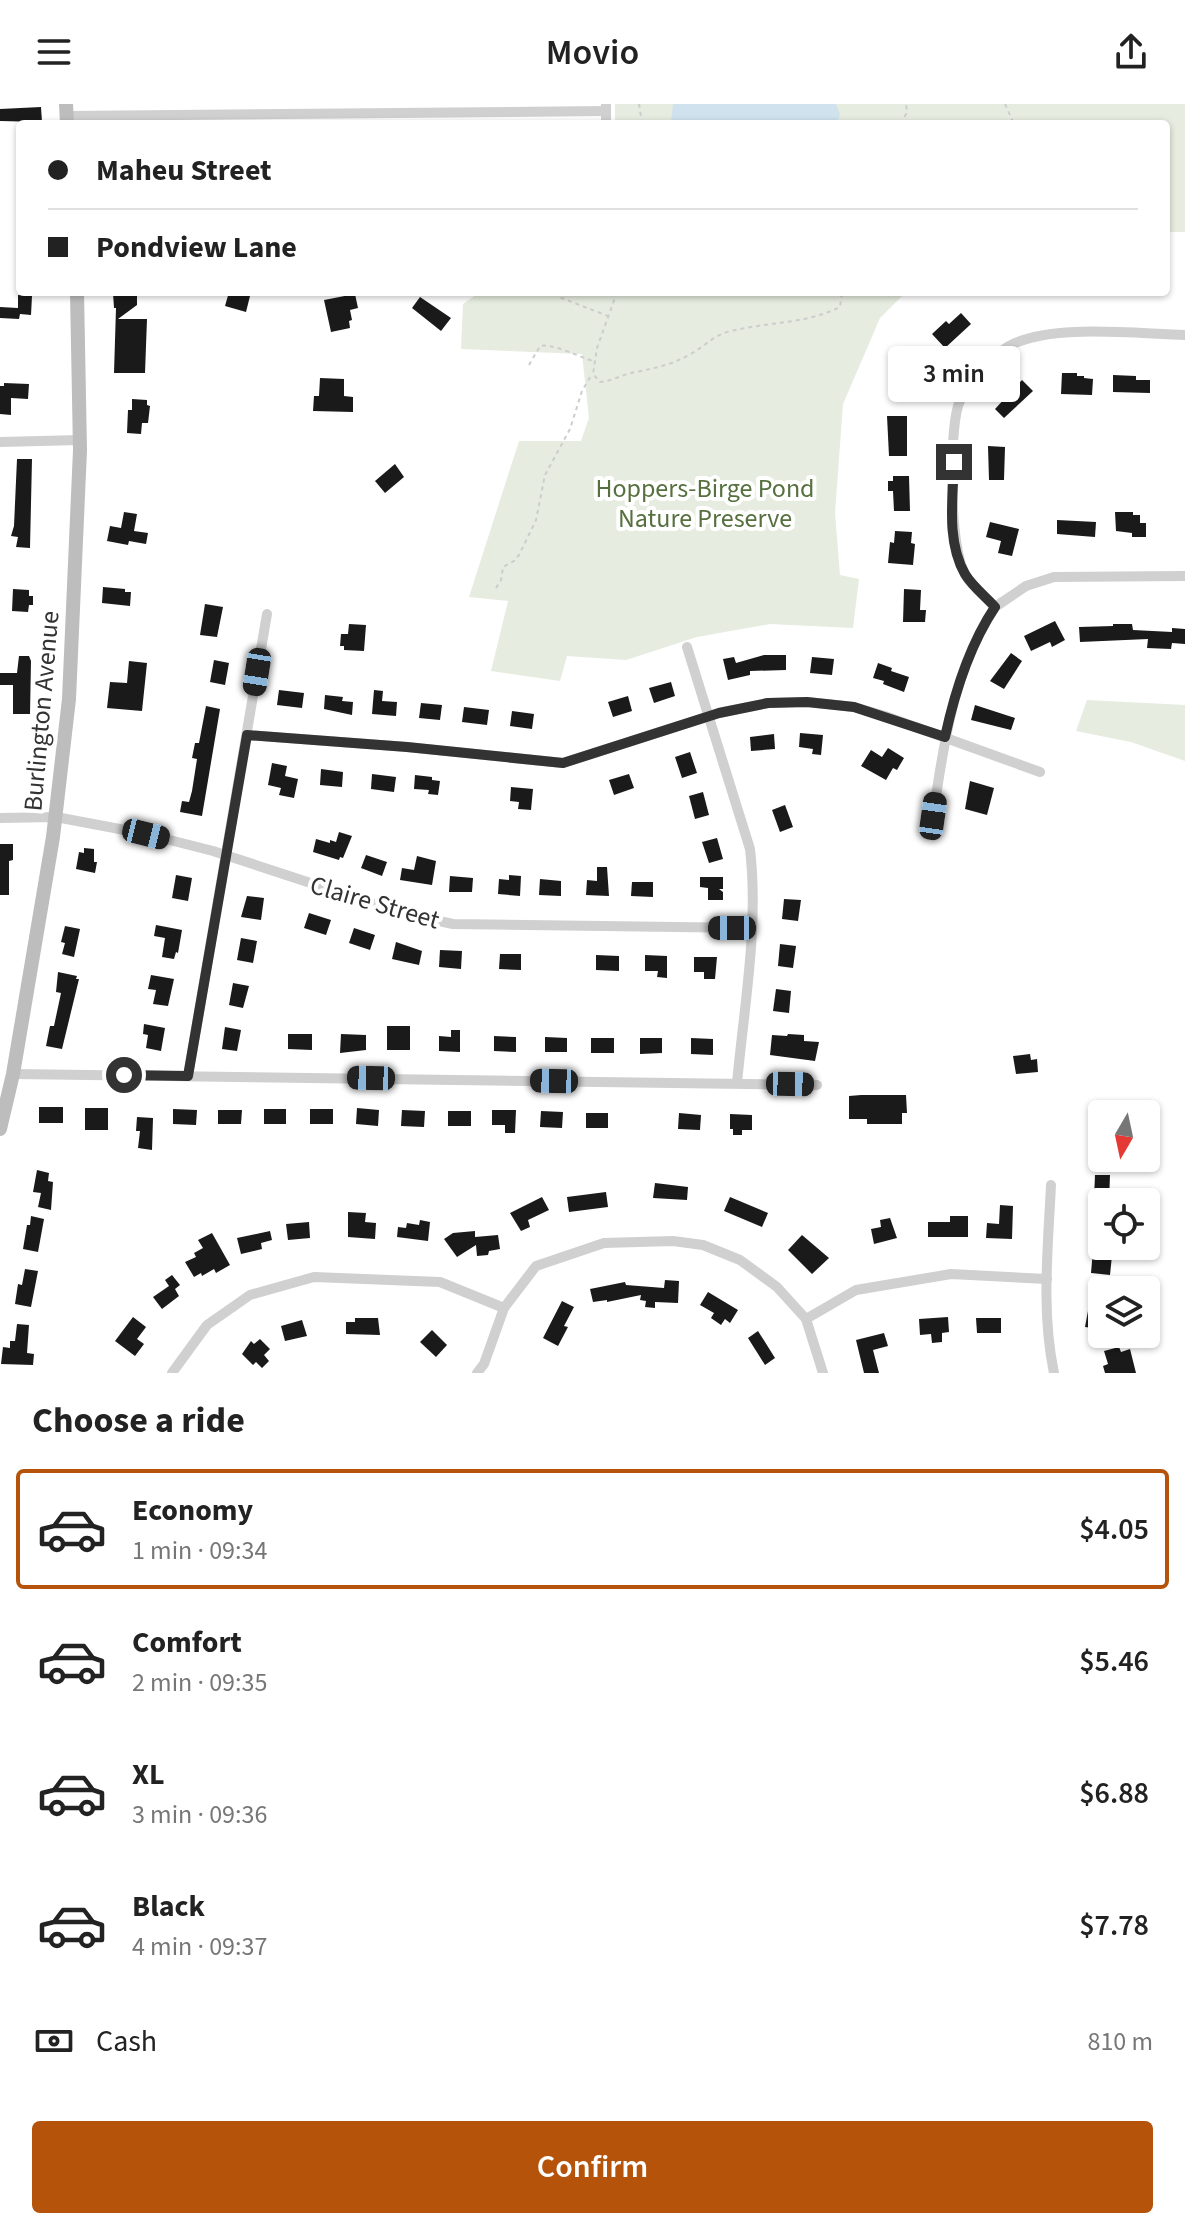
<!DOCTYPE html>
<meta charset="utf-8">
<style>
body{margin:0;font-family:"Source Sans 3",sans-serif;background:#f2f2f2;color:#222;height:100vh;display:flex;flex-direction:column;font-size:30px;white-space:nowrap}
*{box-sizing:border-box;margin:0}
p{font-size:26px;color:#767676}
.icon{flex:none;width:44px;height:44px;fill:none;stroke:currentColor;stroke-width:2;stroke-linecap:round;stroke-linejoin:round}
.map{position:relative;height:1269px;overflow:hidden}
.panel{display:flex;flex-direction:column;background:#fff;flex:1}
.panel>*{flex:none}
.top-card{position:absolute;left:16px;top:16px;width:1154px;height:176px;border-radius:8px;box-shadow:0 2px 6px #0004;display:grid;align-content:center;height:176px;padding:0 32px;background:#fff}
.needle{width:52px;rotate:189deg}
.controls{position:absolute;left:1088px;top:996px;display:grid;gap:16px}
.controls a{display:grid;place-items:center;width:72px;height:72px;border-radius:8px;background:#fff;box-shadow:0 2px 6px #0004;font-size:40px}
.end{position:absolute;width:36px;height:36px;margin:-18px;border:10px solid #333;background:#fff;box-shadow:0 0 0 4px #fff}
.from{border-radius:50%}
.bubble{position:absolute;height:56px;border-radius:8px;background:#fff;box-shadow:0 2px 6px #0004;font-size:26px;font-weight:600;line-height:56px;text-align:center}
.car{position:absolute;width:24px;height:48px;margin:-24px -12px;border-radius:10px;box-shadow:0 0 6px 2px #0007;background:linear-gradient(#222 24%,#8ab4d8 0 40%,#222 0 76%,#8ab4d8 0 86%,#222 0)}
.top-card b{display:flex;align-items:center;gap:28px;height:76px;font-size:30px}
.top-card b+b{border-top:2px solid #e0e0e0}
.top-card i{width:20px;height:20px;background:#222}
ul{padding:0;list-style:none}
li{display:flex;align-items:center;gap:24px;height:120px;margin:0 16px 12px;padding:0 16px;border:4px solid transparent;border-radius:8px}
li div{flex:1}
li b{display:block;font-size:30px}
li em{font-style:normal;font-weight:600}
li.active{border-color:#b45309}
li>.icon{width:72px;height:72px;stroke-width:1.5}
h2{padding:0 32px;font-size:36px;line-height:96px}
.pay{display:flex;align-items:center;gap:20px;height:88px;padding:0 32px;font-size:30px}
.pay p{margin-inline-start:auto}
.button{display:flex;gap:16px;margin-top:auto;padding:16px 32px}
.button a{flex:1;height:92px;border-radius:8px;background:#b45309;color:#fff;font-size:32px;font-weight:600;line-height:92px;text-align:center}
header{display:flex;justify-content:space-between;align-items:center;height:104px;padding:0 32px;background:#fff;font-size:36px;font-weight:600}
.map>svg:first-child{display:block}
.green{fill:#e6ecdf}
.water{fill:#cfe2ee}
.building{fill:#1a1a1a}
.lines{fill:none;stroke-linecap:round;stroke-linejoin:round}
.path{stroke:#cdcdcd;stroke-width:2;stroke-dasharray:4 4;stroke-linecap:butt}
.minor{stroke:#d0d0d0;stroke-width:10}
.secondary{stroke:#bdbdbd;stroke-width:14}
.route{stroke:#333;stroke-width:10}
.labels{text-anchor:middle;stroke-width:8;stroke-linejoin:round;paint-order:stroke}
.park-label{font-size:26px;fill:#56703f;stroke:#fff}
.street-label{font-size:26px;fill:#333;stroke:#fff}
</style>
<header><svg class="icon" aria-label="menu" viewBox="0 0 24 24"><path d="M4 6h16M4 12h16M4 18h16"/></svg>Movio<svg class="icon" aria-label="share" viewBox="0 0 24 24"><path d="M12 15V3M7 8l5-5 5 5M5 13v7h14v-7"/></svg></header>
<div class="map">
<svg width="1185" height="1269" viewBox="0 0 1185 1269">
<rect width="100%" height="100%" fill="#fff"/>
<g class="green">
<polygon points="615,0 1185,0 1185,128 1166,128 1166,20 615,20"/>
<polygon points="480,188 906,188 880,214 843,300 835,409 840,471 859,475 853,524 770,520 697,533 626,556 567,552 560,577 491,567 508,497 469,493 519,337 581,337 589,314 582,250 461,245 463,200"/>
<polygon points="1087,596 1185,601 1185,657 1131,638 1076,627"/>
</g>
<polygon class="water" points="673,0 836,0 840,10 837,20 671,20"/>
<g class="building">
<polygon points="41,3 42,18 0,17 0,5"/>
<polygon points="229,188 251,188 246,208 225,202"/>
<polygon points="113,189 137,190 137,201 118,215 147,215 145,269 114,269 116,204 114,204"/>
<polygon points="355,190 358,204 350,206 352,216 349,217 350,224 331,228 324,196"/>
<polygon points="18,191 32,192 31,211 20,210 19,215 0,214 0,203 18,204"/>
<polygon points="420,193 451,214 441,227 412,204"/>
<polygon points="961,209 971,220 945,244 932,230 946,217 949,220"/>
<polygon points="911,252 930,259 915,295 899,289"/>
<polygon points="1062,269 1077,269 1077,272 1084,272 1084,274 1093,275 1092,291 1061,290"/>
<polygon points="1113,271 1136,272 1136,276 1150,276 1150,289 1113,288"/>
<polygon points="320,274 344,275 344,292 353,293 353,308 313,307 314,292 319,292"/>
<polygon points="1022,276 1033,287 1004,314 995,305"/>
<polygon points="4,279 29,280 28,295 11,294 11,311 0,310 0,282 4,282"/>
<polygon points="132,295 147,296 147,301 150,302 148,319 142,319 141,330 127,329 128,306 132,306"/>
<polygon points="887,312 907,312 907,352 889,352"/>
<polygon points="988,342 1005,343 1004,376 989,376"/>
<polygon points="17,355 32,355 30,444 16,443 18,433 11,432 14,422"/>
<polygon points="395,360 404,373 385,389 375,377"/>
<polygon points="893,372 909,372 910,407 894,407 893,387 888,387 888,377 893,377"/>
<polygon points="124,408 137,410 134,427 148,429 146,440 129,437 128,441 107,437 110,422 121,424"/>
<polygon points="1115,408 1133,408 1133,411 1140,411 1140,419 1146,419 1146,433 1132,433 1132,429 1116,427"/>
<polygon points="1057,416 1096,418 1095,433 1057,430"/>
<polygon points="990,418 1019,425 1012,452 998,449 1001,437 986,433"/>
<polygon points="895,427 912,428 911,439 915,440 913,461 888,459 890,438 894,439"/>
<polygon points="103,483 125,485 125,488 131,488 130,502 102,499"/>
<polygon points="13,485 29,486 29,492 33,492 33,501 29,501 28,508 12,507"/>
<polygon points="904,485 921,486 920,506 926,506 925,518 903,518"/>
<polygon points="205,500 223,503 217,533 200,531"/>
<polygon points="1055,517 1065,536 1052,543 1050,538 1031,547 1024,532"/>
<polygon points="349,520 366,521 364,547 344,546 344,542 340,542 341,530 348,530"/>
<polygon points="1113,520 1132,520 1133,526 1172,528 1172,524 1185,525 1185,540 1172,539 1171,545 1147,544 1148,535 1080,538 1079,523 1113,522"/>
<polygon points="1011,549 1022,557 1004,585 990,577"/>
<polygon points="764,551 786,551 786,566 750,567 750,571 728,576 723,555 734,553 736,559"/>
<polygon points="19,552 29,552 31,557 30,610 13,610 13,581 0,581 0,569 17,569"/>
<polygon points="812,553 834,555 832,571 810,569"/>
<polygon points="214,556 229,559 225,581 210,578"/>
<polygon points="129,557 147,559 142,607 107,604 110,578 127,579"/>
<polygon points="878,559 892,564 891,567 909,573 904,588 883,580 884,577 873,574"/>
<polygon points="671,578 675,592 654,599 649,584"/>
<polygon points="279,586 304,589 302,604 277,601"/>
<polygon points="374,586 383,587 382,597 397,598 396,612 372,610"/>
<polygon points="325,591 343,593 342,597 353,598 352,611 324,605"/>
<polygon points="628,592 632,607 613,613 608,598"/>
<polygon points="421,599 442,601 440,616 419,614"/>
<polygon points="975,601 1015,614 1011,626 971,616"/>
<polygon points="206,602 220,605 202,712 180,708 182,697 189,698 192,687 197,655 192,654 195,639 199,639"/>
<polygon points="464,603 489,606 487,621 462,618"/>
<polygon points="512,607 534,610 532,625 510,622"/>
<polygon points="800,629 823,631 821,651 812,650 813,645 799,643"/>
<polygon points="774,630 775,645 751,647 750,633"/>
<polygon points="888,644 904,654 897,666 893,664 886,676 861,662 871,646 882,653"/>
<polygon points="690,648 697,669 682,674 675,653"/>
<polygon points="272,659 287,662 285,672 298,675 294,694 279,691 281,684 268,681"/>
<polygon points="321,665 343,668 342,683 320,681"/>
<polygon points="372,670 396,673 394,688 371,685"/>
<polygon points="629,670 634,684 614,691 609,676"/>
<polygon points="415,671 432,673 432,676 440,677 438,691 428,690 429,686 414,685"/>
<polygon points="970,677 994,684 987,711 965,705"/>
<polygon points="511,683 533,685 531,706 518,705 519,698 510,697"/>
<polygon points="703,688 709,711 695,715 689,692"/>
<polygon points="785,701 793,723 780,728 772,706"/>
<polygon points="339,728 352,732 343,754 340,753 339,756 313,748 316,735 330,739 330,736 336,738"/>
<polygon points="717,734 723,755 709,759 702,738"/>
<polygon points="0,740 13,740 13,756 9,757 9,791 0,791"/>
<polygon points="84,744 94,745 94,758 97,758 95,769 76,765 79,748 84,749"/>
<polygon points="366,751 387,758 382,772 361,764"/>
<polygon points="417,752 436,757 432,781 400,776 402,764 414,766"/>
<polygon points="597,763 607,763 609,792 586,791 587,776 597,777"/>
<polygon points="176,771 192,774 188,797 172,794"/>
<polygon points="509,771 521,772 520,792 498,790 499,775 509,776"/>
<polygon points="450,772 473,774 472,788 449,788"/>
<polygon points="700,773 723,773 723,785 719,785 723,788 723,796 708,796 708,784 700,783"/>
<polygon points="540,775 561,777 561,792 539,791"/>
<polygon points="632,778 653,778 653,793 631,792"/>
<polygon points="247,792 264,794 261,816 241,813"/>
<polygon points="784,795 801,796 798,817 782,815"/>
<polygon points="309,809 331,816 326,831 304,824"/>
<polygon points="156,821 182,826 178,849 176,848 174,855 162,853 165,834 154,832"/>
<polygon points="65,822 80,825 74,853 62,850 65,839 61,838"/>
<polygon points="354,824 375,831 370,846 349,839"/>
<polygon points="241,834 257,837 253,859 237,856"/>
<polygon points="396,838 422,847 419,861 392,855"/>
<polygon points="780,840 796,842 793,864 778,862"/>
<polygon points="440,846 462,847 461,865 439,863"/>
<polygon points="500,850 521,850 521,866 499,865"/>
<polygon points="596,851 619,852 619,867 596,866"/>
<polygon points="645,851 667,852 667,874 657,873 658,867 645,867"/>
<polygon points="694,853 717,853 715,875 704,875 704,868 694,868"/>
<polygon points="58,868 77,872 76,875 79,875 62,945 46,942 50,922 54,922 61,889 56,888"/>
<polygon points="151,871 174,875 168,902 153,900 156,886 148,885"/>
<polygon points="233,879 249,882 243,904 229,901"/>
<polygon points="776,885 791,887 789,909 773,907"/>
<polygon points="144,920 165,924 161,947 146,944 148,931 143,930"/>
<rect x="387" y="922" width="23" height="24"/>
<polygon points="225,923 241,926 237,947 222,945"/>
<polygon points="451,926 460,926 460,948 439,947 439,932 451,933"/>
<polygon points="288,930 312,930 312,946 288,945"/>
<polygon points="341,930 366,931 366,946 340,949"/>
<polygon points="788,930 804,931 804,937 819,938 815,957 770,951 772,931 787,932"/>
<polygon points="494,932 516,933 516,948 494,947"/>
<polygon points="545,933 567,934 567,948 545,948"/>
<rect x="591" y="934" width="23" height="15"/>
<polygon points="640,934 662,934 662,949 640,950"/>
<polygon points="691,934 713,935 713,951 691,950"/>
<polygon points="1030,950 1031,956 1037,955 1038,968 1016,970 1013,952"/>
<polygon points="861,991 906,991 907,1009 902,1009 902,1020 867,1020 867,1015 849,1015 849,992"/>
<rect x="39" y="1003" width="24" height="16"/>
<rect x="85" y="1004" width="23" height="22"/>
<polygon points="357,1004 379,1006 378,1022 356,1020"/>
<polygon points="173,1005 197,1006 196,1021 173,1020"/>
<rect x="264" y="1005" width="22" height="15"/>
<rect x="310" y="1005" width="23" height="15"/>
<polygon points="218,1006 242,1006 241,1020 218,1020"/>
<polygon points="402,1006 425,1007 424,1023 401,1022"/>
<polygon points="492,1006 516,1006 515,1029 505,1029 505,1021 492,1021"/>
<rect x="448" y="1007" width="23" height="15"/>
<polygon points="541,1007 563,1008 562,1024 540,1023"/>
<rect x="586" y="1009" width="22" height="15"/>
<polygon points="679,1009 701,1011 700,1026 678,1025"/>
<polygon points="730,1010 752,1011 752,1026 742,1026 742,1031 733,1031 733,1025 730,1025"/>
<polygon points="137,1013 153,1014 152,1046 138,1044 140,1027 136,1027"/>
<polygon points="37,1066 49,1069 48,1077 53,1078 51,1106 38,1103 41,1089 33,1088"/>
<polygon points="1095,1071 1110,1071 1109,1098 1100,1098 1100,1094 1094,1094"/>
<polygon points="655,1079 688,1083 687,1096 653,1094"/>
<polygon points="606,1088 608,1103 569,1108 567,1093"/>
<polygon points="542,1093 549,1106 528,1116 530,1123 521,1127 510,1109"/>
<polygon points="730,1093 768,1109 762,1123 724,1107"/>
<polygon points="1000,1101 1013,1102 1012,1135 986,1134 987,1119 999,1120"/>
<polygon points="348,1108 366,1109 365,1118 376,1119 375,1135 348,1133"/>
<polygon points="31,1112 44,1115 38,1148 23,1145 27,1121 30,1121"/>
<polygon points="950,1112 968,1112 968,1133 928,1133 928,1118 950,1118"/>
<polygon points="890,1114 897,1134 874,1140 871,1125 881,1123 880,1116"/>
<polygon points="420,1116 430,1118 428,1137 397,1133 398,1123 406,1124 407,1119 419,1121"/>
<polygon points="309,1118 310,1134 288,1136 286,1120"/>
<polygon points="1095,1123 1102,1124 1102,1142 1113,1142 1110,1171 1091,1169"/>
<polygon points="270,1127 272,1136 261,1139 262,1145 241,1150 237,1134"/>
<polygon points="475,1127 475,1133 498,1131 500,1145 489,1147 488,1151 477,1152 476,1141 457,1153 444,1135 453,1129"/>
<polygon points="212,1129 230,1161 216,1169 214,1165 202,1172 201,1169 194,1173 185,1158 196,1153 194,1149 203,1144 198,1136"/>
<polygon points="802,1131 829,1154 812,1170 788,1146"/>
<polygon points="25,1165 38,1167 31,1203 15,1200 18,1180 22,1181"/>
<polygon points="172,1171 180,1181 175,1185 179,1192 162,1205 153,1193 169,1182 165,1176"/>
<polygon points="665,1176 679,1177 678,1199 655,1198 655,1204 645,1203 646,1197 640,1196 641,1191 607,1198 607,1196 593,1198 590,1185 625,1178 626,1181 664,1184"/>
<polygon points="708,1188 738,1206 730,1219 725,1215 721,1221 711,1214 714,1209 700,1201"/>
<polygon points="1091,1191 1102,1193 1100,1225 1085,1223"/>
<polygon points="562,1197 574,1203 564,1222 568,1223 558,1242 543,1234"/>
<polygon points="133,1213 146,1223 137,1235 144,1240 135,1252 115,1237"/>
<polygon points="948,1213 949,1228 942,1229 942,1238 932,1239 931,1230 920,1231 919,1215"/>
<polygon points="355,1214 378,1214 380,1231 346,1230 346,1218 355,1218"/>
<polygon points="976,1214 1001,1214 1001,1229 977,1229"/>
<polygon points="302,1216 307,1232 285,1237 281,1222"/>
<polygon points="17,1220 29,1221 27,1249 34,1250 33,1261 1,1260 3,1243 10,1244 10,1237 15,1237"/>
<polygon points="432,1226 447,1241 436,1253 420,1238"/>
<polygon points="758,1227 775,1254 765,1261 748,1234"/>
<polygon points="884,1229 888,1242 873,1246 879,1269 864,1269 856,1236"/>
<polygon points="260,1235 270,1245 264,1251 269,1257 262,1264 256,1258 253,1261 242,1250 251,1237 254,1240"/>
<polygon points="1119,1243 1121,1248 1130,1245 1136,1269 1105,1269 1103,1262 1108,1260 1104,1247"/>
</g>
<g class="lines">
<g class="path">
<polyline points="639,0 642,20"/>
<polyline points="1005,0 1014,20"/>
<polyline points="901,20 907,8 906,0"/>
<polyline points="555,188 559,193 608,212"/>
<path d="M617,188l-20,56 -4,26 7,8c13,-1 23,-8 36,-10 19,-4 35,-7 53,-17 14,-7 24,-20 42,-24 36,-9 75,-7 109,-24l2,-15"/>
<path d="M529,261l11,-19c12,-3 40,11 53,15"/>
<polyline points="496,484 501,476 503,463 514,457 519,451 536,416 545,371 570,325 582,287 592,270"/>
</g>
<g class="minor">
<polyline points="606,0 606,20"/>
<polyline points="67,12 606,7"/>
<path d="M1185,231c-48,-1 -135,-12 -176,11 -20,12 -44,37 -51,60 -9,31 -9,143 8,170 7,11 20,21 29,31l31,-21 28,-9 131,-1"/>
<polyline points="0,338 80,336"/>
<path d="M687,543l63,202c9,77 -6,158 -13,234"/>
<polyline points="247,631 407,643 563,659 719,609 768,599 807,598 854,603 885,612 1040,668"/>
<path d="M933,712c11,-73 20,-146 62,-209"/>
<polyline points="0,714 56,713 146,730 213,747 402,809 453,820 751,824"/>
<polyline points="13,970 817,981"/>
<polyline points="188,972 267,510"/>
<path d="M1051,1081c-3,63 -10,126 3,188"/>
<polyline points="806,1215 856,1186 951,1170 1047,1175"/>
<polyline points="172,1269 207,1221 250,1191 314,1173 440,1178 504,1204"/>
<polyline points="477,1269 484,1260 504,1204 536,1162 604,1139 673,1137 703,1141 740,1156 777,1183 806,1215 823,1269"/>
</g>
<g class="secondary">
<polyline points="66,0 67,20"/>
<polyline points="0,1025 13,970 53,733 69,595 80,346 77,188"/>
</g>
</g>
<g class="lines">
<path class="route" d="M124,971l64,1 59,-341 160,12 156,16 156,-50 49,-10 39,-1 47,5 91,30c10,-46 24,-91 50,-130 -9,-10 -23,-21 -30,-33 -19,-33 -12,-76 -11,-112"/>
</g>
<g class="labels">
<g class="park-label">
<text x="705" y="393">Hoppers-Birge Pond<tspan x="705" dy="30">Nature Preserve</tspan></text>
</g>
<g class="street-label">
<text transform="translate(41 607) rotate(-85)" y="9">Burlington Avenue</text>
<text transform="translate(375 798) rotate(16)" y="9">Claire Street</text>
</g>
</g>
</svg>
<div class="controls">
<a><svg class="needle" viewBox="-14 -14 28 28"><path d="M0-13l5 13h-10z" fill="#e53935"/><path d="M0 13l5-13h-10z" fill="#767676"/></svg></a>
<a><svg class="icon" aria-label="locate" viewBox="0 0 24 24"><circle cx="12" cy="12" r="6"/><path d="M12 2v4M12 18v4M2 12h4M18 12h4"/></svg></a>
<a><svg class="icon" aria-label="layers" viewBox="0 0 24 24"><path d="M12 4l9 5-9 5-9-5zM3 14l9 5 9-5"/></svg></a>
</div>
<i class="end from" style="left:124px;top:971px"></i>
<i class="end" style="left:954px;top:358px"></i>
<div class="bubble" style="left:888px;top:242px;width:132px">3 min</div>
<i class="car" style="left:257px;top:568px;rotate:189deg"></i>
<i class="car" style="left:933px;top:712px;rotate:8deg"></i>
<i class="car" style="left:146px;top:730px;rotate:104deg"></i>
<i class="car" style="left:732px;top:824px;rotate:270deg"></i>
<i class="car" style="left:371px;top:974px;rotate:271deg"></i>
<i class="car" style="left:554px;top:977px;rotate:271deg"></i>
<i class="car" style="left:790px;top:980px;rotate:91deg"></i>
<div class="top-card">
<b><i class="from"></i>Maheu Street</b>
<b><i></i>Pondview Lane</b>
</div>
</div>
<section class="panel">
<h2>Choose a ride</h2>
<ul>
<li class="active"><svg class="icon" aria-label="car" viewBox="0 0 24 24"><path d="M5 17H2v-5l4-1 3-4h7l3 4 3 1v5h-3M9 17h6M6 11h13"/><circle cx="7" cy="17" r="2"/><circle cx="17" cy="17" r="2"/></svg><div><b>Economy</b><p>1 min · 09:34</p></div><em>$4.05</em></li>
<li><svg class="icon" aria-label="car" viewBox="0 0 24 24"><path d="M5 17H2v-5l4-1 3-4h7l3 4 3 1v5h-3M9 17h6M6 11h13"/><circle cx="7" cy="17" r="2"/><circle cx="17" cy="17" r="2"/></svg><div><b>Comfort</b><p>2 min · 09:35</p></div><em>$5.46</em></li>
<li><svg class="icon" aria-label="car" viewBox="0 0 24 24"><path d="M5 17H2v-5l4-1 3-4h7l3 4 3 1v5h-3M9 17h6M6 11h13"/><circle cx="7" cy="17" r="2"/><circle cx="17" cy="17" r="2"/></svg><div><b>XL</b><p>3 min · 09:36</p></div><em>$6.88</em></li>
<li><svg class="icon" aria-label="car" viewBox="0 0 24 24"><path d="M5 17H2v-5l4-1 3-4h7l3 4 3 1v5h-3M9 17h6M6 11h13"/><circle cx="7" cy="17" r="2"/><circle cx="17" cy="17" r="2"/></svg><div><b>Black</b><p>4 min · 09:37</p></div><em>$7.78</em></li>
</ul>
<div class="pay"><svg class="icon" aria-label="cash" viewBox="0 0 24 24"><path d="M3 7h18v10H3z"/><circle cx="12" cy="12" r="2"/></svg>Cash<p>810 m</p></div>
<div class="button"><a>Confirm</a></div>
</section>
